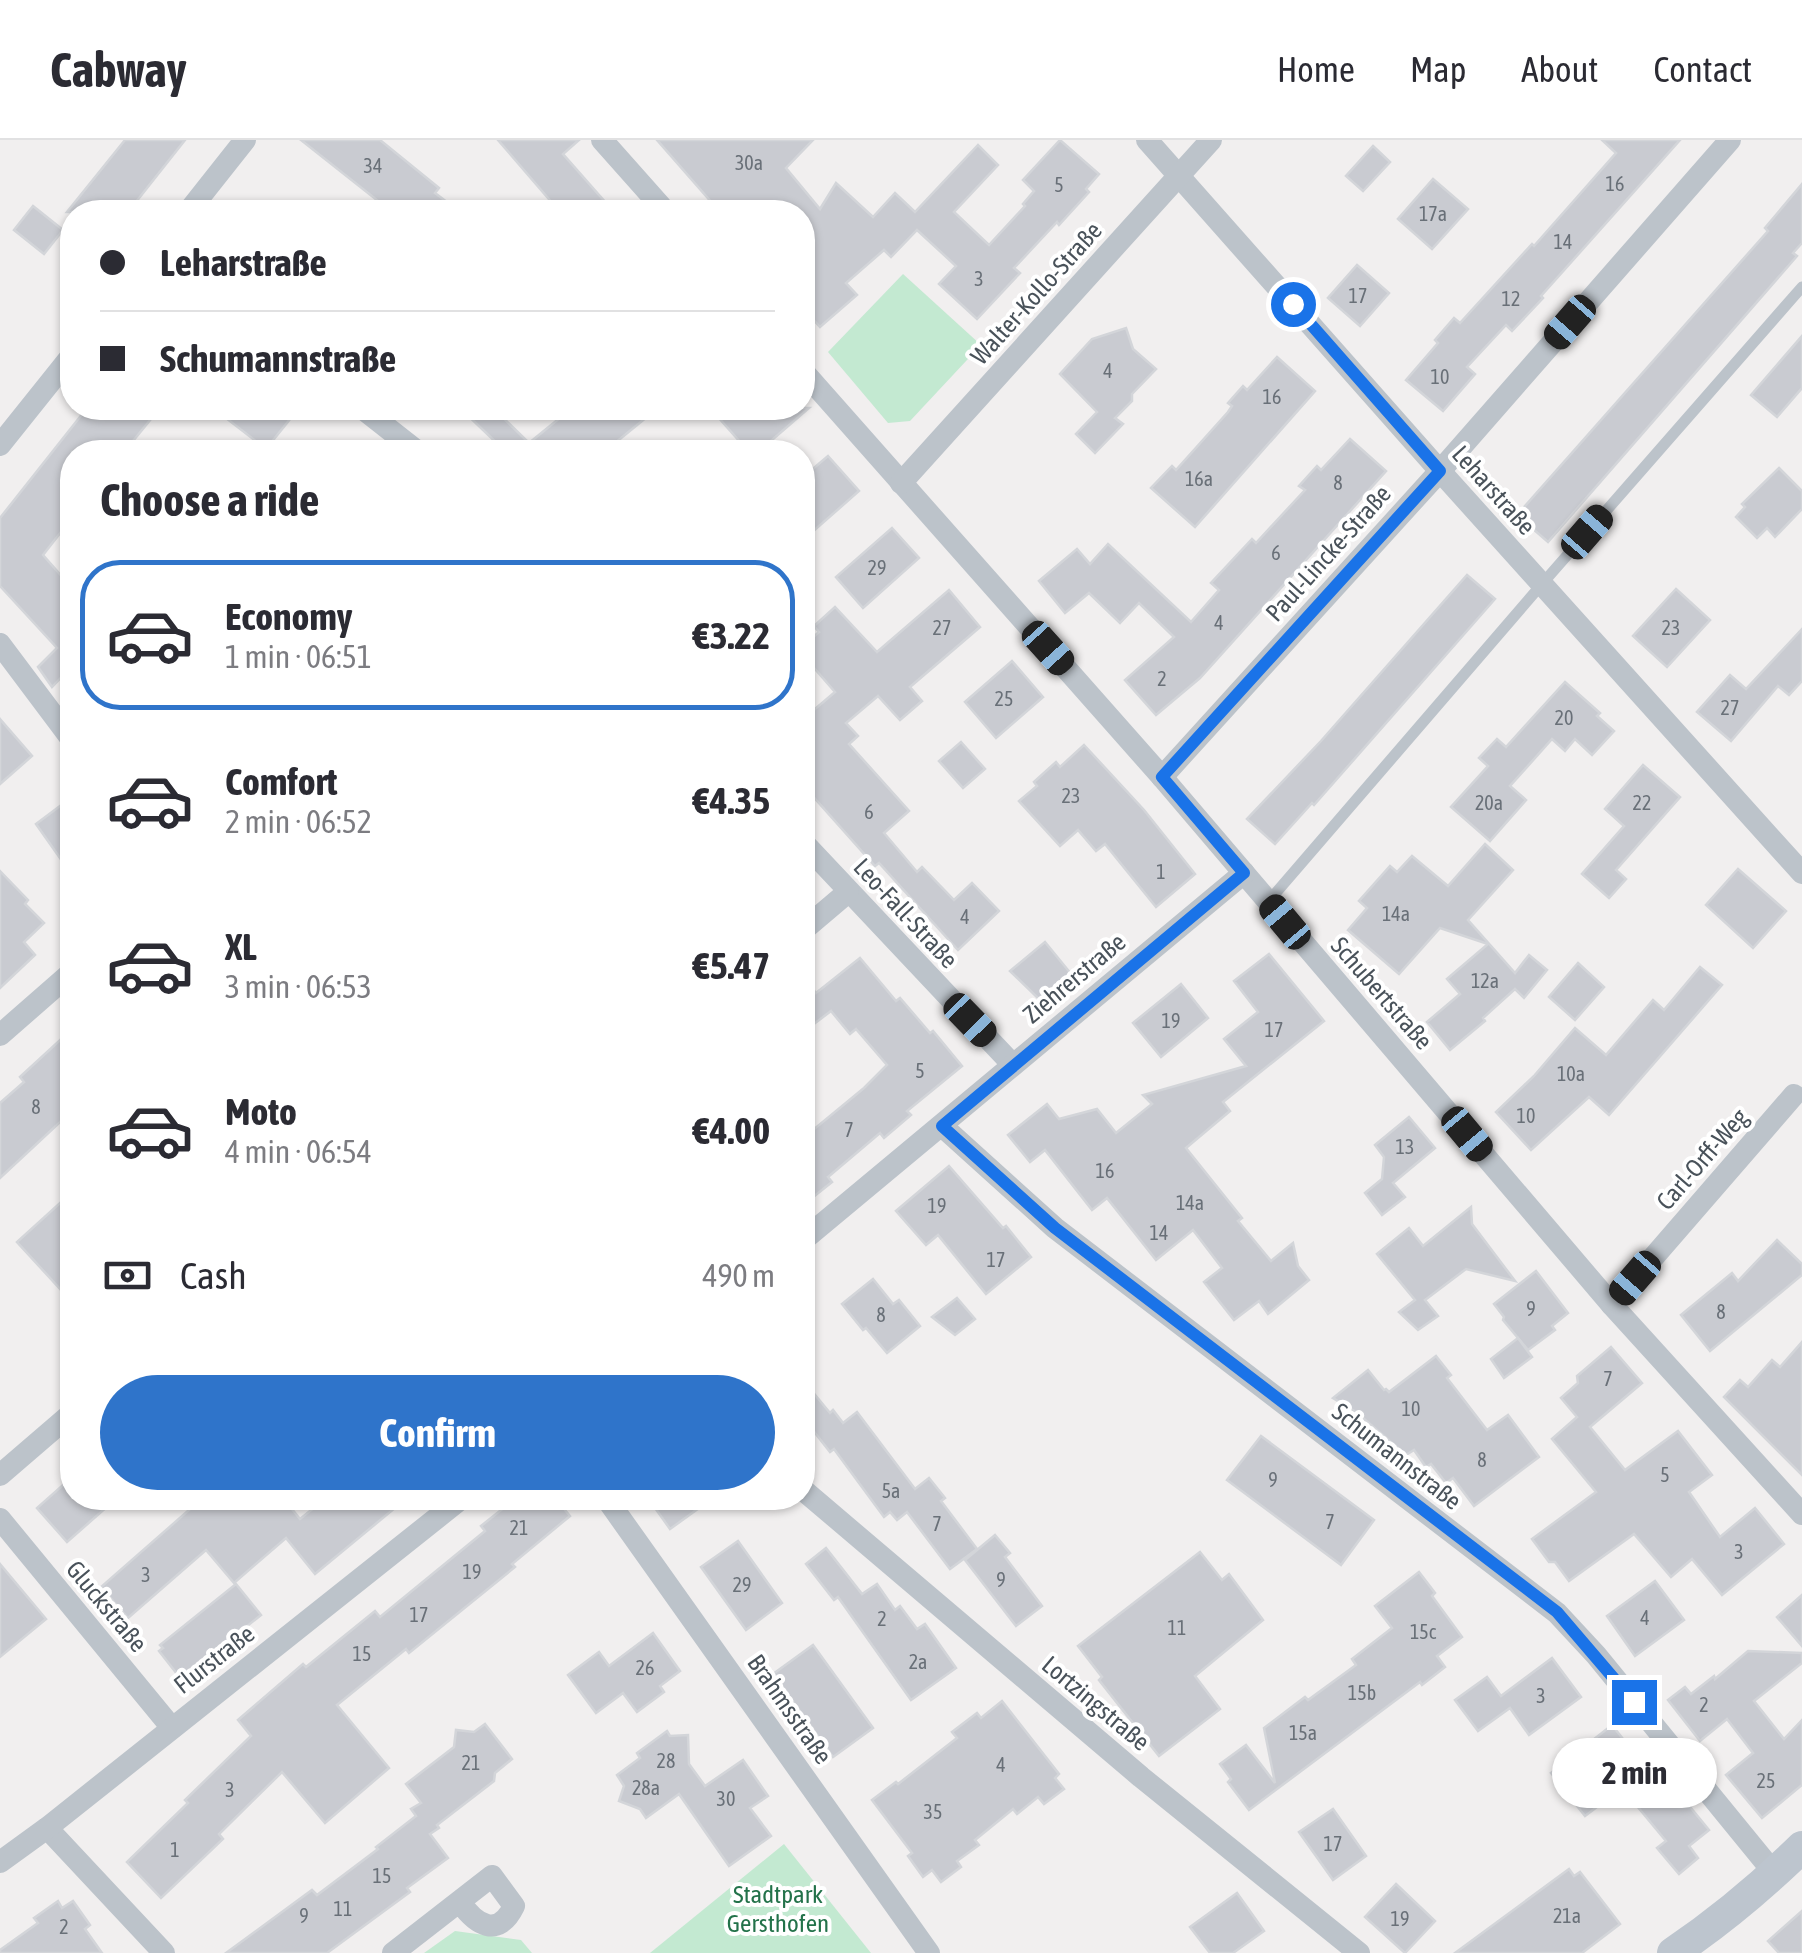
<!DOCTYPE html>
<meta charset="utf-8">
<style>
body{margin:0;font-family:"Asap Condensed",sans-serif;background:#f2f2f3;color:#2b2b33;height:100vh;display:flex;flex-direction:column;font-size:38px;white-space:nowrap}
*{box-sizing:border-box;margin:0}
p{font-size:32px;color:#7c7c81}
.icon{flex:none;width:55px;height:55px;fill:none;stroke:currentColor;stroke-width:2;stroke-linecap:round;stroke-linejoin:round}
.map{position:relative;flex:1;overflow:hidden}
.details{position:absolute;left:60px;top:300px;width:755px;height:1070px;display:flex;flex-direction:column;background:#fff;border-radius:40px;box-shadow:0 2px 8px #0004}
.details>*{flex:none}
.top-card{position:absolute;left:60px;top:60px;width:755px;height:220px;border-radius:40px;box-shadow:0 2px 8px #0004;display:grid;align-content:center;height:220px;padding:0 40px;background:#fff}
.end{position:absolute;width:45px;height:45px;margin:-22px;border:12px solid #1a73e8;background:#fff;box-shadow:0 0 0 5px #fff}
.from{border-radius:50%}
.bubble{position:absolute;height:70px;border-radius:35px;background:#fff;box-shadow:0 2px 8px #0004;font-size:32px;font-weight:700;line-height:70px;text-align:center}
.car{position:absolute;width:30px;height:60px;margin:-30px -15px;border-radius:12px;box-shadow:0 0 8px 2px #0007;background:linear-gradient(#222 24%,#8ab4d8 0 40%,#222 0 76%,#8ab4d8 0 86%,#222 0)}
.top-card b{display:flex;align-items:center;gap:35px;height:95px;font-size:38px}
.top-card b+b{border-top:2px solid #e1e1e2}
.top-card i{width:25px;height:25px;background:#2b2b33}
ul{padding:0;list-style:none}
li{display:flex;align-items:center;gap:30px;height:150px;margin:0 20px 15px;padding:0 20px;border:5px solid transparent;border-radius:40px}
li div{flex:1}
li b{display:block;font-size:38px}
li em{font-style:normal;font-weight:700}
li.current{border-color:#2f74ca}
li>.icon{width:90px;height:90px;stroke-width:1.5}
h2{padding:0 40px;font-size:45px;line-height:120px}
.pay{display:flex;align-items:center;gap:25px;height:110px;padding:0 40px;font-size:38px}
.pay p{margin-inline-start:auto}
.action{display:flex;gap:20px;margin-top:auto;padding:20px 40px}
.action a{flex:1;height:115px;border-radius:60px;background:#2f74ca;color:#fff;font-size:40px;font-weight:700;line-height:115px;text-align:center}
header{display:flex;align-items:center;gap:60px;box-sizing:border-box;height:140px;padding:0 50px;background:#fff;border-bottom:2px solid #e1e1e2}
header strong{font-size:48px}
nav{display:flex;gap:55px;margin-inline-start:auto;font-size:35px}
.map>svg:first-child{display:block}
.green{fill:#c3e9d1}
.building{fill:#c9cbd1;stroke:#d3d5d9;stroke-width:2.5}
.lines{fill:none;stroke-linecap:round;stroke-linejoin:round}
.service{stroke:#bcc3ca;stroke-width:11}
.minor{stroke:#bcc3ca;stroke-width:22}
.secondary{stroke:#bdc5ce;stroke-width:32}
.route{stroke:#1a73e8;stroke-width:12}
.labels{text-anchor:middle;stroke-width:8;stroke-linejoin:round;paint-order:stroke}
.number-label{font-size:20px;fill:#697078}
.street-label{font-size:25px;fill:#49525a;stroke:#fff}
.park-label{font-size:25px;fill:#23724a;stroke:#fff}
</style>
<header>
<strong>Cabway</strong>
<nav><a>Home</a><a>Map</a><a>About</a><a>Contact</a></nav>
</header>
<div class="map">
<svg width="1802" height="1813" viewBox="0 0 1802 1813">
<rect width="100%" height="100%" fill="#f1efef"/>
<g class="green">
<polygon points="903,134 981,205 910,281 888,283 828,212"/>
<polygon points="784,1704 871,1813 650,1813"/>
<polygon points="455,1791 521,1800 532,1813 424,1813"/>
</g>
<g class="building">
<polygon points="125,0 185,0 128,72 67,72"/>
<polygon points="301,0 380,0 439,48 435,53 460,72 392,72"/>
<polygon points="498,0 579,0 563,14 614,72 560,72"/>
<polygon points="657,0 813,0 786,28 820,69 836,43 873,77 895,53 915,72 978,5 998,25 954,72 989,105 1025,66 1023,64 1034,51 1023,40 1060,0 1099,34 1086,49 1089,52 1059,85 1057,82 1014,128 1020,133 977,179 939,144 956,126 917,90 891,117 884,110 846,143 857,155 820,187 802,167 802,72 720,72"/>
<polygon points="1602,0 1680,0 1541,156 1543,158 1512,191 1506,185 1467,227 1475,234 1443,271 1406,240 1438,203 1435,200 1454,178 1460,183 1532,104 1534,106 1616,13"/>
<polygon points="1373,6 1390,22 1363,51 1346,36"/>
<polygon points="1433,39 1468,69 1432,109 1398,79"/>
<polygon points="1802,44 1802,103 1793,113 1797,116 1548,402 1517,375 1768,91 1765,88"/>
<polygon points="33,66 63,90 44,114 14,90"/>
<polygon points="1357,125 1389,153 1360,186 1328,158"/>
<polygon points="1126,188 1133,209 1156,229 1132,254 1132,261 1115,278 1123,284 1095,313 1076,294 1097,272 1060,234 1092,199"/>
<polygon points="1802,196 1802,248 1777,277 1751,255"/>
<polygon points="1277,217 1315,251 1195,387 1151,348 1172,326 1176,330 1228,272 1232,266 1228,263 1243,246 1247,250"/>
<polygon points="87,268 160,268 124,312 72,312 72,378 43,415 72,448 72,526 52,547 38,527 57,508 0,446 0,378"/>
<polygon points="213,268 299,268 266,309"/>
<polygon points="460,268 493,268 529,303 572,268 658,268 604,312 506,312"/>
<polygon points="710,268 809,268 758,312 749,312"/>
<polygon points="1350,299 1386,331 1200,538 1156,575 1125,540 1174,497 1139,463 1120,483 1089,453 1065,473 1039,441 1077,409 1090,424 1108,404 1191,482 1219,450 1211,443 1252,399 1256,403 1305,350 1299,346 1317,326 1321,330"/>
<polygon points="828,316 859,351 802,401 802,338"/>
<polygon points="1779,328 1802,351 1802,369 1775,397 1767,388 1757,398 1736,377 1745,367 1742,364"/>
<polygon points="892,388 919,418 863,468 836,437"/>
<polygon points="1467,435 1495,459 1314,665 1312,663 1275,704 1247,679 1321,601"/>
<polygon points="1676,449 1710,480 1667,527 1633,496"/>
<polygon points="949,450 980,487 910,547 922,561 900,580 878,556 846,583 858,596 849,604 909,671 884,693 917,732 922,727 954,760 972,743 999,771 958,810 879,723 875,726 802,644 802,580 835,552 802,514 802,507 819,492 814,486 835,467 877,512"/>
<polygon points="1802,489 1802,541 1789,555 1778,546 1731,601 1697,572 1730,535 1746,549"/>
<polygon points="1012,521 1043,557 996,598 965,562"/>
<polygon points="1565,542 1600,573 1597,576 1614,591 1592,615 1575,599 1565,611 1552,599 1510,646 1526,660 1490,701 1451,667 1488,626 1479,618 1497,599 1506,607"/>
<polygon points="0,579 32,616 0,644"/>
<polygon points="961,602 985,629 963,648 939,621"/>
<polygon points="1084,605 1144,670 1195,734 1156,767 1105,704 1096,711 1078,690 1060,706 1019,661 1037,646 1034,642 1056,622 1060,627"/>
<polygon points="1643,625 1680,657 1616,730 1626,739 1609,758 1582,734 1624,686 1605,669"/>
<polygon points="72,657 72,735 36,684"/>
<polygon points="1485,704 1513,730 1468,780 1515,833 1529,815 1547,830 1524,858 1515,849 1483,878 1485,881 1450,910 1427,882 1460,854 1447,839 1488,804 1440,788 1399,834 1348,790 1367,768 1359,761 1390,726 1397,732 1412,716 1448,746"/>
<polygon points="1738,729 1786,771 1753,808 1706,765"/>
<polygon points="0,731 28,760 25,764 44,783 24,802 35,815 0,848"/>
<polygon points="1045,802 1072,835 1041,861 1010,831"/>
<polygon points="1269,814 1324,881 1223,962 1230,971 1186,1008 1242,1078 1238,1081 1271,1121 1293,1103 1298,1126 1309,1140 1268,1174 1259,1161 1234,1180 1204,1142 1222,1128 1193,1090 1156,1120 1107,1058 1092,1070 1045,1010 1030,1022 1008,995 1047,964 1059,979 1097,969 1116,993 1152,964 1143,955 1246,926 1224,899 1258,872 1234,841"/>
<polygon points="860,818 896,861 900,858 930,893 933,891 962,926 907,971 911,975 884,998 880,993 828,1037 832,1042 802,1066 802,999 864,948 887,925 856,889 850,894 831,871 802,893 802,835 816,853"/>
<polygon points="1578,823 1604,847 1575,880 1549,857"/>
<polygon points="1700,827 1722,845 1609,975 1589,957 1531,1010 1496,972 1534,936 1575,888 1606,915 1653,860 1664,870"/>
<polygon points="1181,844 1208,878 1161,917 1133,883"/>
<polygon points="72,889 72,971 0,1038 0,963 24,942 20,937"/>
<polygon points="1409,977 1435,1008 1393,1043 1405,1057 1382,1075 1365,1053 1382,1039 1384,1017 1375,1005"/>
<polygon points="949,1026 1003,1088 1006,1086 1031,1117 986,1154 938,1095 926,1105 896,1071"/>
<polygon points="60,1063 72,1077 72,1162 17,1102"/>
<polygon points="1471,1067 1472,1084 1515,1141 1466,1129 1425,1160 1438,1176 1418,1190 1399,1172 1415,1160 1377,1114 1409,1088 1423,1106"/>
<polygon points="1777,1100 1802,1124 1802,1135 1710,1211 1681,1175 1732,1133 1738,1141"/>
<polygon points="1536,1131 1568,1173 1552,1186 1555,1190 1528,1210 1503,1180 1504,1177 1494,1164"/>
<polygon points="873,1139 893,1164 899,1160 920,1186 887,1213 866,1188 863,1190 842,1164"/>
<polygon points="957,1158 975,1179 955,1195 932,1177"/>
<polygon points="1518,1198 1532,1217 1504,1238 1491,1219"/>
<polygon points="1802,1202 1802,1335 1724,1257 1740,1240 1748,1247 1772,1220 1780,1227"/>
<polygon points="1611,1207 1642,1243 1590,1287 1625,1330 1678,1291 1712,1335 1689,1352 1720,1397 1755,1368 1784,1404 1722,1455 1692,1419 1671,1437 1634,1394 1569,1441 1555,1422 1549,1422 1532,1399 1596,1352 1552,1299 1577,1277 1561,1258 1578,1243 1577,1236"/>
<polygon points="1436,1216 1451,1235 1447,1238 1487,1290 1508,1275 1539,1317 1474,1366 1453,1338 1446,1343 1431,1324 1426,1327 1414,1310 1406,1315 1356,1272 1333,1258 1368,1230 1384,1250 1386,1249 1389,1252"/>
<polygon points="802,1239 830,1273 833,1270 843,1283 857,1272 915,1349 929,1338 945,1358 941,1361 977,1409 950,1429 907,1372 897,1380 890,1372 884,1377 834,1309 830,1312 812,1289 802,1297"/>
<polygon points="1261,1296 1374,1380 1341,1425 1227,1340"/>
<polygon points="72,1337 72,1358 117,1358 67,1402 37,1368"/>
<polygon points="178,1358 283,1358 300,1379 326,1358 407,1358 315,1434 286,1398 234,1443 206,1410 128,1478 101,1447 189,1370"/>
<polygon points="516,1358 555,1358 570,1376 512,1424 515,1427 409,1513 406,1509 337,1565 389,1628 325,1683 282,1632 219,1694 223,1699 161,1758 127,1722 188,1663 185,1660 251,1596 238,1580 303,1524 306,1527 375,1471 380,1477 485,1391 481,1386"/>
<polygon points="648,1358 713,1358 670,1389"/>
<polygon points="995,1395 1010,1413 1005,1417 1042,1466 1016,1486 965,1420"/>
<polygon points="738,1401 782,1463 746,1490 701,1427"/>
<polygon points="826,1408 862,1454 877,1444 895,1470 900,1466 917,1489 925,1484 956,1528 911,1560 838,1457 834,1460 806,1424"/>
<polygon points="1200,1412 1222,1440 1229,1434 1263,1480 1195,1536 1220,1569 1159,1616 1099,1540 1102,1537 1078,1506"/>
<polygon points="0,1424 46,1479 0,1517"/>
<polygon points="1419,1432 1435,1453 1432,1456 1462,1497 1437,1516 1445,1527 1422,1545 1420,1542 1249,1670 1228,1642 1231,1639 1220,1624 1246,1605 1275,1643 1264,1588 1305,1557 1308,1560 1356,1525 1352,1519 1392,1488 1375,1466"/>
<polygon points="1655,1441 1684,1480 1635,1516 1607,1476"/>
<polygon points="236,1444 261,1475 181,1539 159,1511 163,1508 160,1505"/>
<polygon points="1802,1455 1802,1506 1777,1477"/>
<polygon points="653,1493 680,1531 660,1546 664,1552 637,1572 623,1553 596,1573 568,1535 599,1512 609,1526"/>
<polygon points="813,1505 873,1588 833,1617 773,1534"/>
<polygon points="1748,1511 1802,1513 1802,1523 1754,1561 1784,1599 1802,1580 1802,1645 1762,1678 1726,1635 1753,1613 1727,1579 1700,1601 1668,1560 1685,1547 1691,1554 1714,1536 1715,1539"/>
<polygon points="1552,1518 1581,1557 1529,1595 1510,1568 1478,1591 1455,1560 1487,1537 1501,1556"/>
<polygon points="1002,1561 1059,1634 1055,1638 1064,1649 1044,1664 1038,1657 1017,1674 1013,1669 975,1700 979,1705 957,1721 961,1727 941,1742 932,1730 923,1737 908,1716 912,1713 872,1660 896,1642 898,1644 957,1598 952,1592 977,1573 981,1578"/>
<polygon points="485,1584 512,1619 495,1633 494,1641 437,1685 439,1688 430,1694 448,1718 407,1748 410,1752 327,1813 226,1813 312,1750 317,1755 378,1709 376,1707 416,1676 411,1669 421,1663 406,1644 454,1607 456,1590 474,1592"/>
<polygon points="1612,1585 1660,1646 1668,1640 1709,1690 1689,1706 1698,1718 1679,1734 1657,1708 1666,1701 1622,1648 1585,1676 1551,1633"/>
<polygon points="667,1591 670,1596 688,1595 689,1624 705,1646 743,1620 768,1656 750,1668 771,1696 729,1726 679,1654 646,1678 640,1669 619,1661 624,1646 617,1635 640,1618 637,1613"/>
<polygon points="1333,1669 1366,1716 1333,1740 1299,1692"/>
<polygon points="1569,1729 1574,1736 1580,1732 1620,1784 1582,1813 1455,1813"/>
<polygon points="1396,1744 1435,1781 1405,1813 1365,1777"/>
<polygon points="1237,1753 1264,1791 1233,1813 1210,1813 1190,1787"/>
<polygon points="58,1761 62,1768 73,1761 90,1785 85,1789 102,1813 0,1813 0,1810 38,1783 34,1778"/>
<polygon points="1802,1771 1802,1813 1779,1813 1768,1801"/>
</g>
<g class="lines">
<polyline class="service" points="1268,762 1542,444 1802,147"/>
<g class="minor">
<polyline points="602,0 666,72"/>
<polyline points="1147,0 1440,331 1802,733"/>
<polyline points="188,72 245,0"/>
<polyline points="802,230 1162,637 1612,1165 1802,1374"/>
<polyline points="362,268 418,312"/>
<polyline points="0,305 72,215"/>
<polyline points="901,343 1211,0"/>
<polyline points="0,504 72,600"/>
<polyline points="1162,637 1440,331 1730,0"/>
<polyline points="802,701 1013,925"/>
<polyline points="802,791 848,752"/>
<polyline points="0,895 72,832"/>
<polyline points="942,986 1055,1088 1557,1473 1596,1515 1775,1734"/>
<polyline points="802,1101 1244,733"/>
<polyline points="1612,1165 1794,955"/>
<polyline points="0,1335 72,1273"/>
<polyline points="802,1349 1141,1637 1359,1813"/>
<polyline points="606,1358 929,1813"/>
<polyline points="0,1379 172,1588"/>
<polyline points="47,1688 164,1813"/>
<polyline points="0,1722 47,1688 462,1358"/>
<path d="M393,1813l99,-77 22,30c-16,33 -38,19 -54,-4"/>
</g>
<path class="secondary" d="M1673,1813c46,-31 89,-67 129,-106"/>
</g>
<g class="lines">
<polyline class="route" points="1293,164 1440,331 1162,637 1244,733 942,986 1055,1088 1557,1472 1634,1562"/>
</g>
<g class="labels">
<g class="number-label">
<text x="749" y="30">30a</text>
<text x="373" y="33">34</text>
<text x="1615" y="51">16</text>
<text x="1059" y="52">5</text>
<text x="1433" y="81">17a</text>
<text x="1563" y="109">14</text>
<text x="979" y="146">3</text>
<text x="1358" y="163">17</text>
<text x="1511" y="166">12</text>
<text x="1108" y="238">4</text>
<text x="1440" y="244">10</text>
<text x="1272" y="264">16</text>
<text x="1199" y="346">16a</text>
<text x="1338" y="350">8</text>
<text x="1276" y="420">6</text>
<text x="877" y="435">29</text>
<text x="1219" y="490">4</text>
<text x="942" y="495">27</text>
<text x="1671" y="495">23</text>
<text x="1162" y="546">2</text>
<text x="1004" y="566">25</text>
<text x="1730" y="575">27</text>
<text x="1564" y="585">20</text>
<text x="1071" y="663">23</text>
<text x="1489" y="670">20a</text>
<text x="1642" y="670">22</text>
<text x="869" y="679">6</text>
<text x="1161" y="739">1</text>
<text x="1396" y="781">14a</text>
<text x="965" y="784">4</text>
<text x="1485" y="848">12a</text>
<text x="1171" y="888">19</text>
<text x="1274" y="897">17</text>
<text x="920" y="938">5</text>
<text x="1571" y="941">10a</text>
<text x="36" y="974">8</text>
<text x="1526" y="983">10</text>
<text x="849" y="997">7</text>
<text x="1405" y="1014">13</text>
<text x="1105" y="1038">16</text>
<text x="1190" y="1070">14a</text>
<text x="937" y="1073">19</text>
<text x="1159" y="1100">14</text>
<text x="996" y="1127">17</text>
<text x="1531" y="1176">9</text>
<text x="1721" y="1179">8</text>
<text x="881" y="1182">8</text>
<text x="1608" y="1246">7</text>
<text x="1411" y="1276">10</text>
<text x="1482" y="1327">8</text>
<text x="1665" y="1342">5</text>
<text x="1273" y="1347">9</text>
<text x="891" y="1358">5a</text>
<text x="1330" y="1389">7</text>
<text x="937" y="1391">7</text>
<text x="519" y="1395">21</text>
<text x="1739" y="1419">3</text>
<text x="472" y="1439">19</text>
<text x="146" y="1442">3</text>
<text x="1001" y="1447">9</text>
<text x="742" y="1452">29</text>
<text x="419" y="1482">17</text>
<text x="1645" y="1485">4</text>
<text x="882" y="1486">2</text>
<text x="1177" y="1495">11</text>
<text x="1423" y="1499">15c</text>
<text x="362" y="1521">15</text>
<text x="918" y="1529">2a</text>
<text x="645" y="1535">26</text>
<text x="1362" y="1560">15b</text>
<text x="1541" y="1563">3</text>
<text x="1704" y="1572">2</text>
<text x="1303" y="1600">15a</text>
<text x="666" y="1628">28</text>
<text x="471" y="1630">21</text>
<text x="1001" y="1632">4</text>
<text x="1766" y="1648">25</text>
<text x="646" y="1655">28a</text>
<text x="230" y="1657">3</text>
<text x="726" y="1666">30</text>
<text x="933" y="1679">35</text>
<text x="1333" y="1711">17</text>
<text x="175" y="1717">1</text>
<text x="382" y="1743">15</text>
<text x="343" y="1776">11</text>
<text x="304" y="1783">9</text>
<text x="1567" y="1783">21a</text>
<text x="1400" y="1786">19</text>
<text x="64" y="1794">2</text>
</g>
<g class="street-label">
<text transform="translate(1036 153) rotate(-48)" y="9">Walter-Kollo-Straße</text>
<text transform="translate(1494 350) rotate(48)" y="9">Leharstraße</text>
<text transform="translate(1328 413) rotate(-48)" y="9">Paul-Lincke-Straße</text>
<text transform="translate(906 773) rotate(47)" y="9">Leo-Fall-Straße</text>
<text transform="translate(1074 838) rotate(-40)" y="9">Ziehrerstraße</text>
<text transform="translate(1382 853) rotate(49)" y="9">Schubertstraße</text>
<text transform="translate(1702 1019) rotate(-49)" y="9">Carl-Orff-Weg</text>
<text transform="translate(1397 1316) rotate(38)" y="9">Schumannstraße</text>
<text transform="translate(107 1466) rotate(50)" y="9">Gluckstraße</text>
<text transform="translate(214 1519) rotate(-38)" y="9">Flurstraße</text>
<text transform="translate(1096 1563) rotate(40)" y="9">Lortzingstraße</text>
<text transform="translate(790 1569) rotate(55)" y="9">Brahmsstraße</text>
</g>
<g class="park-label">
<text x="778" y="1763">Stadtpark<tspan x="778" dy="29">Gersthofen</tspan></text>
</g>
</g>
</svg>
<i class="end from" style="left:1293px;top:164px"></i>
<i class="end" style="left:1634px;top:1562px"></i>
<div class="bubble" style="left:1552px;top:1598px;width:165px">2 min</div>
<i class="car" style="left:1570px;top:182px;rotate:221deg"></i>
<i class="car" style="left:1587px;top:392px;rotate:41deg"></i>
<i class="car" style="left:1048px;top:508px;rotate:138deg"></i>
<i class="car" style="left:1285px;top:782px;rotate:320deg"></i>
<i class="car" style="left:970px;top:880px;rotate:136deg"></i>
<i class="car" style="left:1467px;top:994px;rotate:140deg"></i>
<i class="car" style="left:1635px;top:1138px;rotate:221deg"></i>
<div class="top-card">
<b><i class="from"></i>Leharstraße</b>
<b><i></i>Schumannstraße</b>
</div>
<section class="details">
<h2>Choose a ride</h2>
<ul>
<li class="current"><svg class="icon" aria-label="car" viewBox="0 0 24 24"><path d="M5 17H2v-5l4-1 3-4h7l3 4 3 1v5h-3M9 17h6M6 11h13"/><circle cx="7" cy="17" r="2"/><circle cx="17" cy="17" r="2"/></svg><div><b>Economy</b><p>1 min · 06:51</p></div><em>€3.22</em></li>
<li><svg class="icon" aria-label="car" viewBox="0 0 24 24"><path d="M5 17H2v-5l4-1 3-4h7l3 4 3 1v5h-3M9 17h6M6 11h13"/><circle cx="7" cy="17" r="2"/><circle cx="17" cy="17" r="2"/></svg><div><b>Comfort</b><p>2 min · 06:52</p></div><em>€4.35</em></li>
<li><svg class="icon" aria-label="car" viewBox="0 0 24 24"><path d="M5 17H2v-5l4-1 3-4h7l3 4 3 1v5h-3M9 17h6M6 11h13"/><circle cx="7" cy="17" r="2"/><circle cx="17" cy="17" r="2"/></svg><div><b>XL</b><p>3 min · 06:53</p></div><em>€5.47</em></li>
<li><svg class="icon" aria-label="car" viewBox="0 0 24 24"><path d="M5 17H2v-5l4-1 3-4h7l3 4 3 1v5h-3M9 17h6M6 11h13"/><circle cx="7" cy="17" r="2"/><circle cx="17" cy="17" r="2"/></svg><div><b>Moto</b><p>4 min · 06:54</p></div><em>€4.00</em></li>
</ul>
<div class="pay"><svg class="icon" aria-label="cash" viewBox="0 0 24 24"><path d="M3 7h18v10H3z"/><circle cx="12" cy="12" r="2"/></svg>Cash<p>490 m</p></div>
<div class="action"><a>Confirm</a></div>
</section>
</div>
